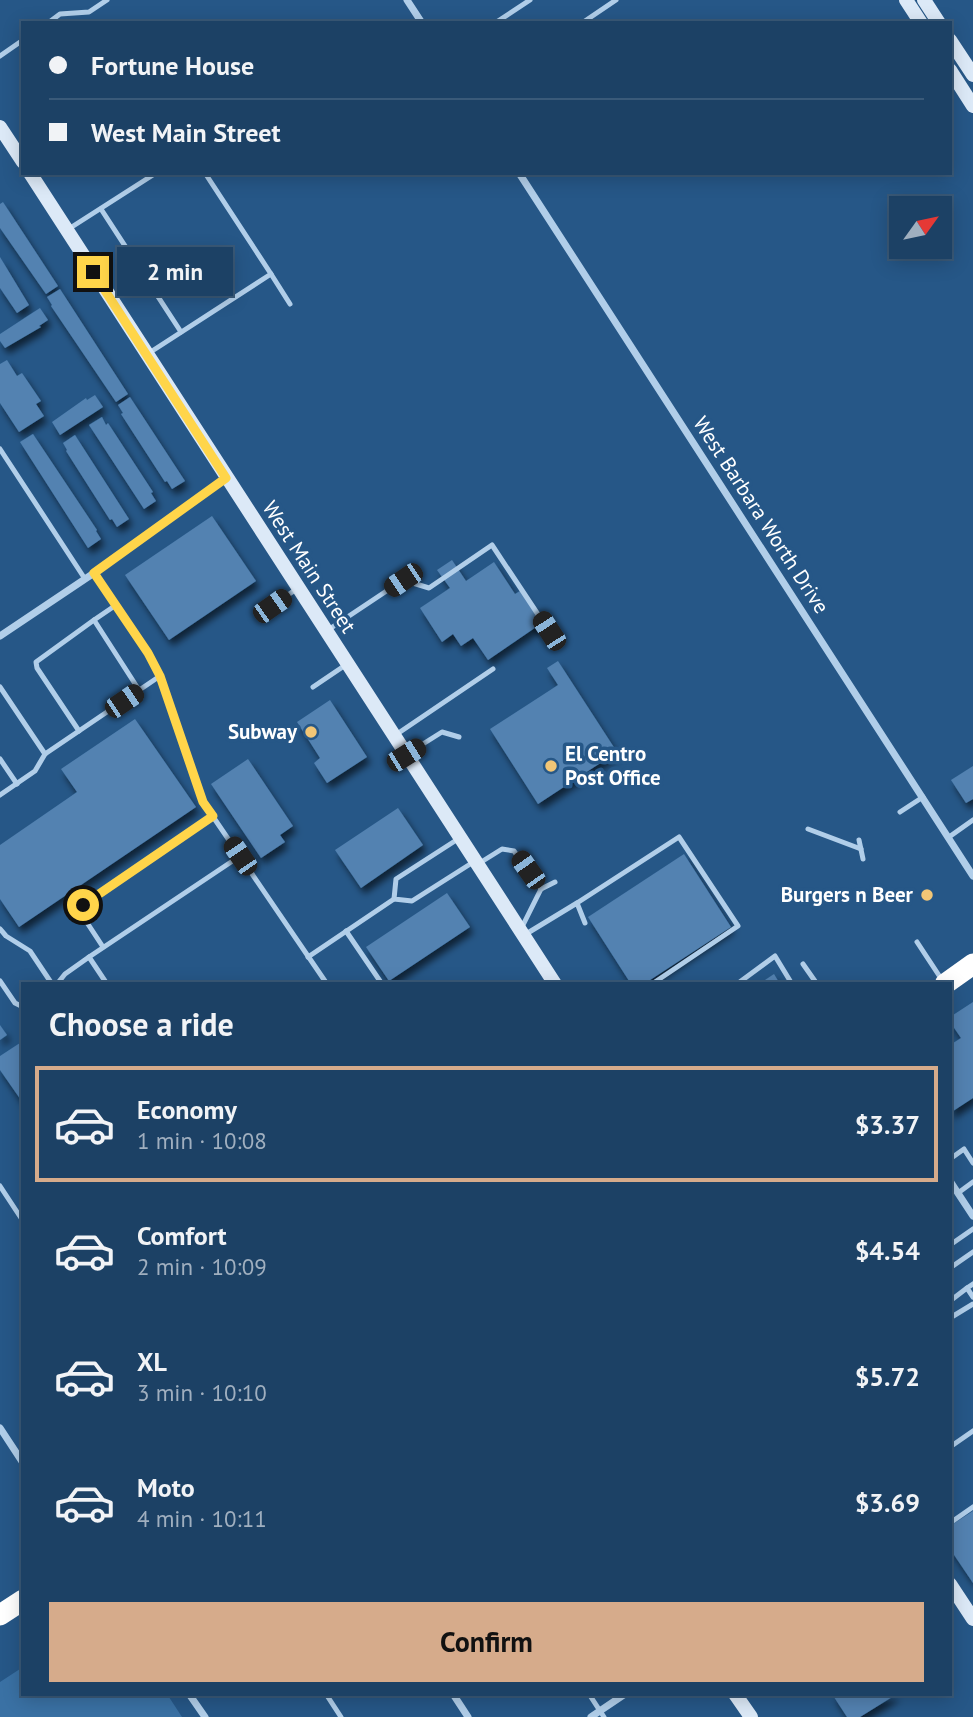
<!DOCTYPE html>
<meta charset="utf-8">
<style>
body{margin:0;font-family:"PT Sans",sans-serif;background:#25486b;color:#f1f3f6;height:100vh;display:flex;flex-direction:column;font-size:26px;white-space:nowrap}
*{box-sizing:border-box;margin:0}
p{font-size:23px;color:#a0afbf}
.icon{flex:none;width:38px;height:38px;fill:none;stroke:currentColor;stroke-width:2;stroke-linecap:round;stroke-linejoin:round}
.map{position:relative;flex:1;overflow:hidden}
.panel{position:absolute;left:21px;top:982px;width:931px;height:714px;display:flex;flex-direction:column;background:#1c4165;border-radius:0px;box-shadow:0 4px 18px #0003,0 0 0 2px #3a5a79}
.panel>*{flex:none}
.guide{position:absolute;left:21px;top:21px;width:931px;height:154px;border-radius:0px;box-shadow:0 4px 18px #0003,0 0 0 2px #3a5a79;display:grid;align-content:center;height:154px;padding:0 28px;background:#1c4165}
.needle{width:46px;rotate:57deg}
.controls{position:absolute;left:889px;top:196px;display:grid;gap:14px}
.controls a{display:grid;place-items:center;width:63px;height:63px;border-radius:0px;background:#1c4165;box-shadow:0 4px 18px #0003,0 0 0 2px #3a5a79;font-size:35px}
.end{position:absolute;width:32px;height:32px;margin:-16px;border:9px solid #ffd54a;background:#111;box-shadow:0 0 0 4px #111}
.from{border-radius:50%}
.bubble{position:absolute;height:49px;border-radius:0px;background:#1c4165;box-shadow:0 4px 18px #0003,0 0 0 2px #3a5a79;font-size:23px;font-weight:800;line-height:49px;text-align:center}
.car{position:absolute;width:21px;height:42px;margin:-21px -10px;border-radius:9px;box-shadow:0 0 5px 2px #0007;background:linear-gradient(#222 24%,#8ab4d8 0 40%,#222 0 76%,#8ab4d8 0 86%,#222 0)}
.guide b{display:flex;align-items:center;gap:24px;height:66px;font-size:26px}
.guide b+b{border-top:2px solid #3a5a79}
.guide i{width:18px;height:18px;background:#f1f3f6}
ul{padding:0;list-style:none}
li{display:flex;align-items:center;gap:21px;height:116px;margin:0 14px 10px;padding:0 14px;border:4px solid transparent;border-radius:0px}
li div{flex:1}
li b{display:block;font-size:26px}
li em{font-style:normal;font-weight:800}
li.selected{border-color:#d6ab8b}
li>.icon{width:63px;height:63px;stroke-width:1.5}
h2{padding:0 28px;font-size:32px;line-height:84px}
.button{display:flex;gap:14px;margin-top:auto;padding:14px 28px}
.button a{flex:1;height:80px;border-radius:0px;background:#d6ab8b;color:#111;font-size:28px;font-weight:800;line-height:80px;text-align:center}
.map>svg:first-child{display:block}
.green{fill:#3a71a4}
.building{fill:#5282b1;filter:url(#shadow)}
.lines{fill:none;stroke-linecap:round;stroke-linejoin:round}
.lane{stroke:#b1cee9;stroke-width:5}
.street{stroke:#b1cee9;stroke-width:7}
.secondary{stroke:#dce9f7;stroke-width:14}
.highway{stroke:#fff;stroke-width:21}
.route{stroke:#ffd54a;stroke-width:9}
.poi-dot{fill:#f2c676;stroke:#265787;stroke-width:2.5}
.labels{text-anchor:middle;stroke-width:7;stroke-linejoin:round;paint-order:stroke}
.street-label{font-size:21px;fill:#fff;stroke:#265787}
.poi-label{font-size:21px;font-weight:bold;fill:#fff;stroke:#265787;text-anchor:end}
</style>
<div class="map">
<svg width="973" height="1717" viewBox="0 0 973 1717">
<defs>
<filter id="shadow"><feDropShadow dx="3.5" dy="6" stdDeviation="3.5" flood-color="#0009"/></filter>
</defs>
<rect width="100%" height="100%" fill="#265787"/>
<polygon class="green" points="23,1667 23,1694 167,1694 182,1717 0,1717 0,1682"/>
<g class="building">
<polygon points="3,202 58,286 46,294 0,228 0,204"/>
<polygon points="0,257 29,305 17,313 0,288"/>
<polygon points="60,289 128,394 116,402 51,306 52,305 47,297"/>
<polygon points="40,308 48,320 39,326 41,327 5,348 0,341 0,334"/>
<polygon points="7,360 17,376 22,373 41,401 36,404 44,416 19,432 0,403 0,364"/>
<polygon points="95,395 103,407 60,435 52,422 86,398 87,400"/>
<polygon points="130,397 185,481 172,489 167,481 165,482 121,414 123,413 118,405"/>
<polygon points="102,417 106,425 108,423 153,492 151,493 156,501 144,509 89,425"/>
<polygon points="33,434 97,530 96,531 101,539 88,548 20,442"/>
<polygon points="75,435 129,519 117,527 112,519 110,520 66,451 67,450 63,443"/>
<polygon points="212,516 256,581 169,640 125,575"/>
<polygon points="452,560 466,581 494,562 515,594 520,591 542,623 488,660 473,638 461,646 453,634 442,642 420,608 450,588 437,570"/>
<polygon points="558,661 617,752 538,804 490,729 558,685 547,668"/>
<polygon points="330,700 367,757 327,783 314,763 320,758 297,722"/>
<polygon points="135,719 196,807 19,927 0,899 0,845 77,792 61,769"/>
<polygon points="248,759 293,826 280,835 285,842 261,858 211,784"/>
<polygon points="973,766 973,799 966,803 951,780"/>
<polygon points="398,808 423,845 361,888 335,850"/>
<polygon points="684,854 731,927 644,984 631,984 588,917"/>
<polygon points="447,893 470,927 389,981 366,947"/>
<polygon points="774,974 780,984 759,984"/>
<polygon points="973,1002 973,1098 950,1113 950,1045 961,1038 950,1022 950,1017"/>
<polygon points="0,1025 7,1035 0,1040"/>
<polygon points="23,1041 23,1103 0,1070 0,1056"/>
<polygon points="973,1511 973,1583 950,1549 950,1526"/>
<polygon points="832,1694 897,1694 860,1717 847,1717"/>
</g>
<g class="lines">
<g class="lane">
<polyline points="48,23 60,14 89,12 107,0"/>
<polyline points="495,23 530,0"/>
<polyline points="582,23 616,0"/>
<polyline points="0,56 23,40"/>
<polyline points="101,209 181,332"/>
<polyline points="67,230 156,173"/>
<polyline points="271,274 290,304"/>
<polyline points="149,353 271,274 205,173"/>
<polyline points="0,449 85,579"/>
<polyline points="94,573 148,653 160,676 203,802 327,984"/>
<polyline points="116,605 94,620 139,690"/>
<polyline points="272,606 298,588"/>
<polyline points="328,630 403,580 429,588 492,545 549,631"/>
<polyline points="0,687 45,754"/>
<polyline points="313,687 347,664"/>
<polyline points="79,731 37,668 36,662 94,620"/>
<polyline points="397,734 493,669"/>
<polyline points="407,754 442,732 459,737"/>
<polyline points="0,759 17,784"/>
<polyline points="0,795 35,771 45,754 160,676"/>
<polyline points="900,812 923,797"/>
<polyline points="808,829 861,849"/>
<polyline points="949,837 973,820"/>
<polyline points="458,839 396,879 394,899 412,901 475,861"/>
<polyline points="859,840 863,859"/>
<polyline points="478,864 502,849 514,851 541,889"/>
<polyline points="577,903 679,837 738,926 652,984"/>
<polyline points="522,927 541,889 555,882"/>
<polyline points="0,929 6,936 30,951 52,984"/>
<polyline points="346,931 382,984"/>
<polyline points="526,934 577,903 585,923"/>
<polyline points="917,942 942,980"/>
<polyline points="103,947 82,915 80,909 83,905 213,816"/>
<polyline points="89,957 240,856"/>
<polyline points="308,957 394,899"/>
<polyline points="803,964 817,984"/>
<polyline points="0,981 15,1003 23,1007"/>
<polyline points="57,984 65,974 89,957 107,984"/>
<polyline points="737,984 775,956 792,984"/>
<polyline points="950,1159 964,1149 973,1163"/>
<polyline points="0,1186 23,1221"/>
<polyline points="958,1193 973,1182"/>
<polyline points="950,1245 973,1229"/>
<polyline points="950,1268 973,1252"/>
<polyline points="973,1284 967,1288 973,1297"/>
<polyline points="950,1301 967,1288"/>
<polyline points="950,1318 973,1304"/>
<polyline points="950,1447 973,1431"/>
<polyline points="950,1523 973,1507"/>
<polyline points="326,1694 341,1717"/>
<polyline points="589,1694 604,1717"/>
</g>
<g class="street">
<polyline points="407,0 422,23"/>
<polyline points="519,173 973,876"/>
<polyline points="0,636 94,573 226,478"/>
<polyline points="950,1181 973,1216"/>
<polyline points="0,1428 23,1463"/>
<polyline points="189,1694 205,1717"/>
<polyline points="453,1694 468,1717"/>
<polyline points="591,1717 625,1694"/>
</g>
<g class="secondary">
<polyline points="906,0 921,23"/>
<polyline points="924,0 939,23"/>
<polyline points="950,40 973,75"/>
<polyline points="950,70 973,106"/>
<polyline points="0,127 23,162"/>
<polyline points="30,173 555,984"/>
<polyline points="950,1584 973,1619"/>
<polyline points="735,1694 751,1717"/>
</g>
<g class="highway">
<polyline points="945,984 973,964"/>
<polyline points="0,1615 23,1600"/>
</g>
</g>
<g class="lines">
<polyline class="route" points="83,905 213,816 203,802 160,676 148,653 94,573 226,478 93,272"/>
</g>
<g class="poi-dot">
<circle cx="311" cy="732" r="7"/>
<circle cx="551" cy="766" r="7"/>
<circle cx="927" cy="895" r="7"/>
</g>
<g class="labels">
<g class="street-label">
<text transform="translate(761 515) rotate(57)" y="7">West Barbara Worth Drive</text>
<text transform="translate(309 567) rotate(57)" y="7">West Main Street</text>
</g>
<g class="poi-label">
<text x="297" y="739">Subway</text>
<text x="565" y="761" text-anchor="start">El Centro<tspan x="565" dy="24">Post Office</tspan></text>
<text x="913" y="902">Burgers n Beer</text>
</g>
</g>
</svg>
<div class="controls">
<a><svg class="needle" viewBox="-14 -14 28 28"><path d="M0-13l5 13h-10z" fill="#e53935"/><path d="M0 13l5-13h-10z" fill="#a0afbf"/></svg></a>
</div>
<i class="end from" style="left:83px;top:905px"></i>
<i class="end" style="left:93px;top:272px"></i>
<div class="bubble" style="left:117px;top:247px;width:116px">2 min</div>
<i class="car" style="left:403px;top:580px;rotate:236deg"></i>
<i class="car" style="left:272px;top:606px;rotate:55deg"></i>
<i class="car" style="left:549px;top:631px;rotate:327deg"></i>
<i class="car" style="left:124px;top:701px;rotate:56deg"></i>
<i class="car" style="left:406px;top:755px;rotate:58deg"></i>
<i class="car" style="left:240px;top:856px;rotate:326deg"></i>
<i class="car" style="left:528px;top:870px;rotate:325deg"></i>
<div class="guide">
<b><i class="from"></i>Fortune House</b>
<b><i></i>West Main Street</b>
</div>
<section class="panel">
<h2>Choose a ride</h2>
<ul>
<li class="selected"><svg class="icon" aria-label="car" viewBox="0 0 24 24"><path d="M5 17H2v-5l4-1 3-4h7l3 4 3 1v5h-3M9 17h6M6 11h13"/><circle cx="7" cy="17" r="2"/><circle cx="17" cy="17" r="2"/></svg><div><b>Economy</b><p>1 min · 10:08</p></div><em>$3.37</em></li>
<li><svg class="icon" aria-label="car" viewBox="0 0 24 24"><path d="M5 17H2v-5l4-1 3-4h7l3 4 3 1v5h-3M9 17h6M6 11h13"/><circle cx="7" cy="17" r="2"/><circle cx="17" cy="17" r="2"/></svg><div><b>Comfort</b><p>2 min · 10:09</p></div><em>$4.54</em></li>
<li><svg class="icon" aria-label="car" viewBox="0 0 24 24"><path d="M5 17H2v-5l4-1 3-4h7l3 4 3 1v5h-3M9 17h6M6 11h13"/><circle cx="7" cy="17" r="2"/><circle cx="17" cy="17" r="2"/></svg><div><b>XL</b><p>3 min · 10:10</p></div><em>$5.72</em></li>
<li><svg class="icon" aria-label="car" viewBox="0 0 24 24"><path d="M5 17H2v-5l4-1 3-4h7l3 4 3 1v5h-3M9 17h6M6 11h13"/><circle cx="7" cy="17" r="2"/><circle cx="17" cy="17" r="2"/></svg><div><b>Moto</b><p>4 min · 10:11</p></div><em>$3.69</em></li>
</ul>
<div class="button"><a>Confirm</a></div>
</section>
</div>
